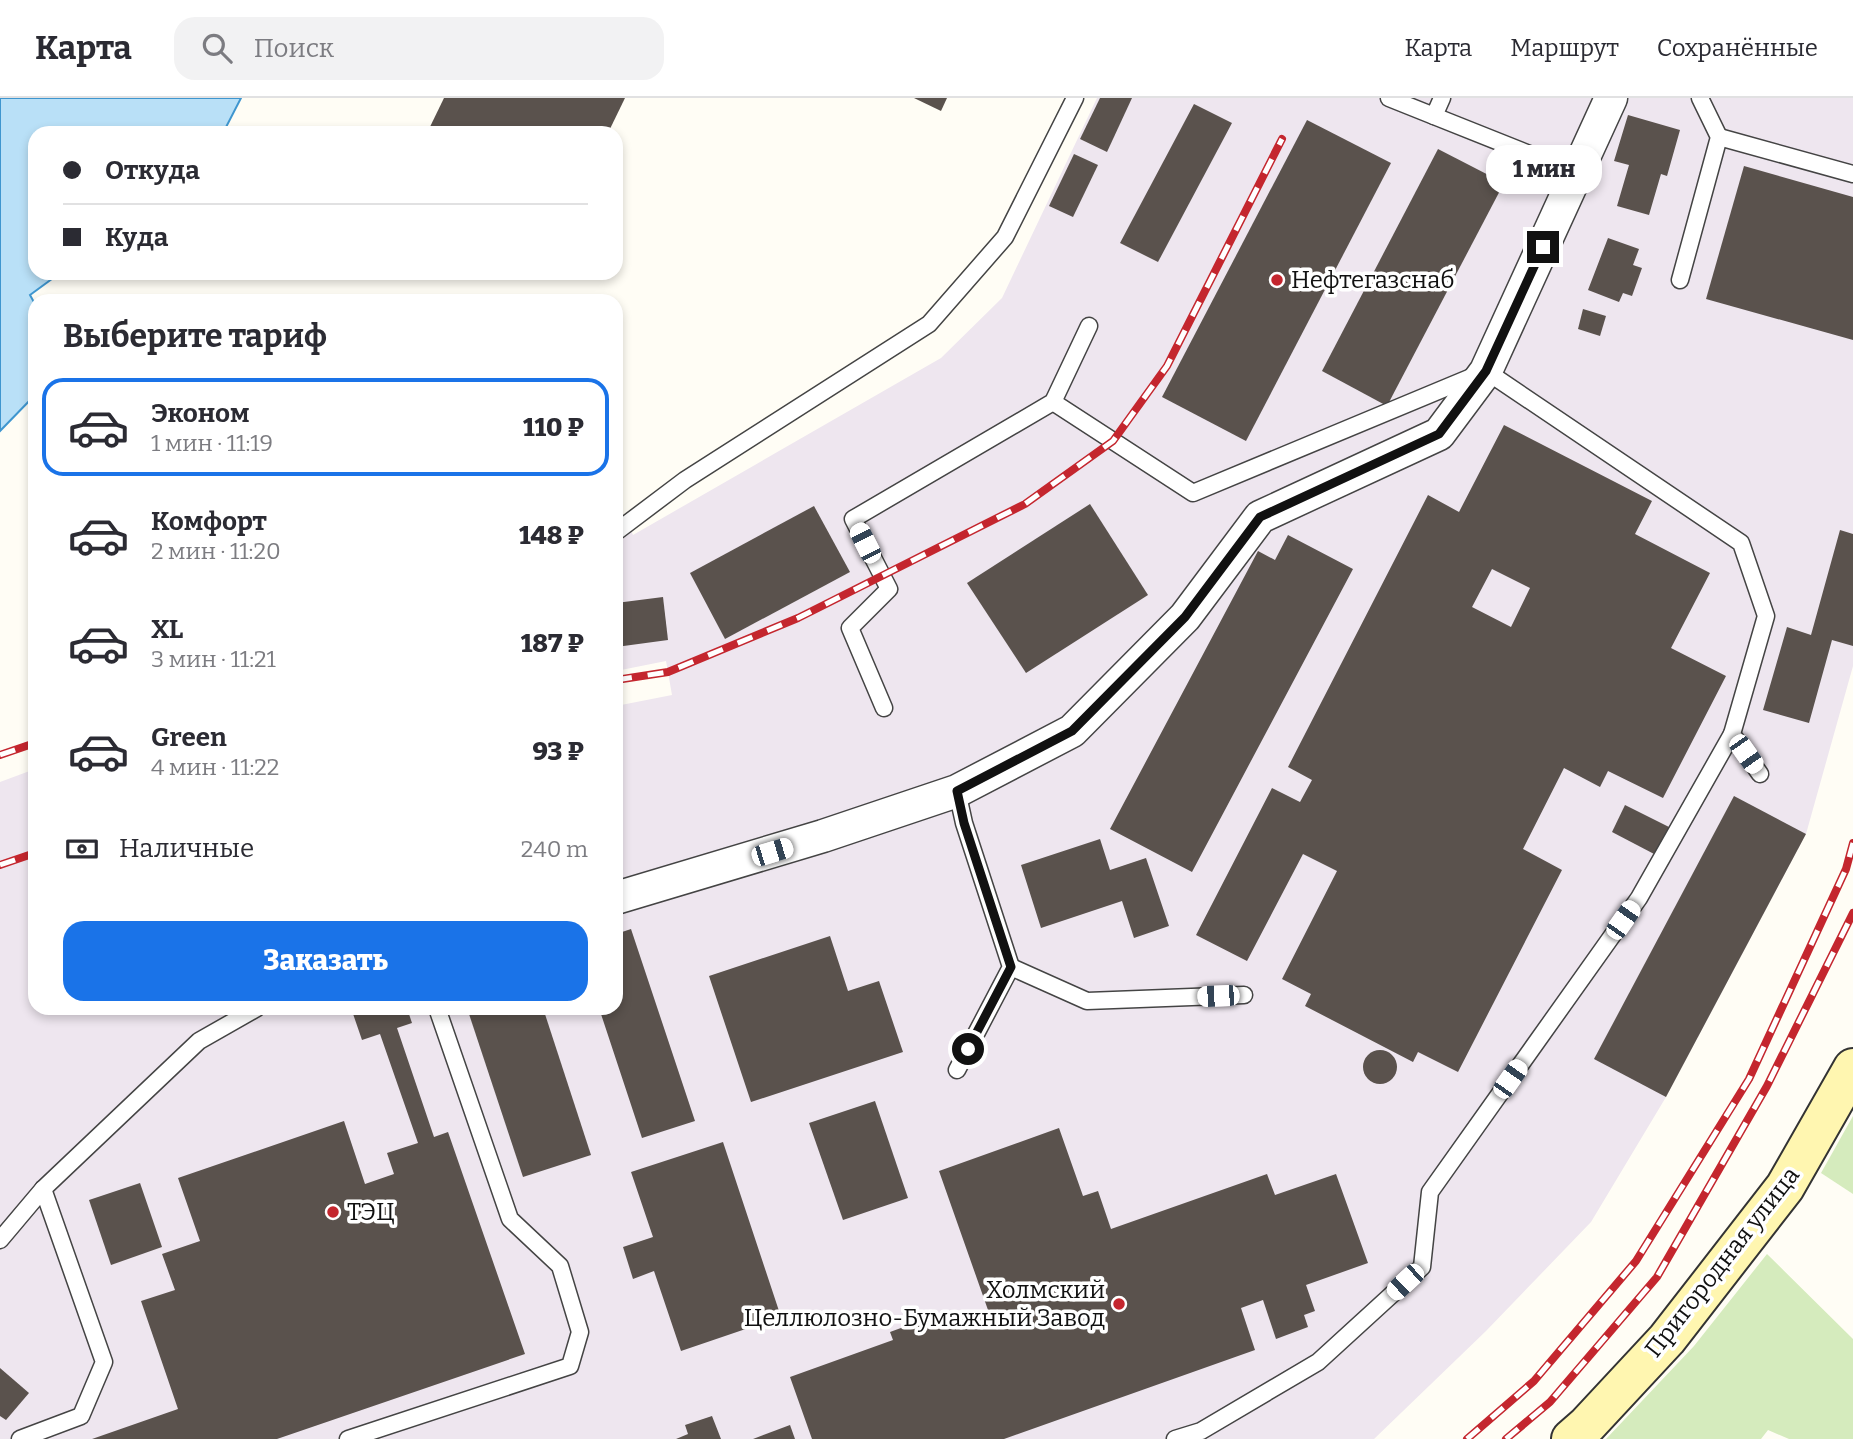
<!DOCTYPE html>
<html lang="ru">
<meta charset="utf-8">
<style>
body{margin:0;font-family:Bitter,serif;background:#f2f2f3;color:#2b2b33;height:100vh;display:flex;flex-direction:column;font-size:26px;white-space:nowrap}
*{box-sizing:border-box;margin:0}
p{font-size:23px;color:#7c7c81}
.icon{flex:none;width:38px;height:38px;fill:none;stroke:currentColor;stroke-width:2;stroke-linecap:round;stroke-linejoin:round}
.map{position:relative;flex:1;overflow:hidden}
.panel{position:absolute;left:28px;top:196px;width:595px;height:721px;display:flex;flex-direction:column;background:#fff;border-radius:21px;box-shadow:0 4px 10px #0003}
.panel>*{flex:none}
.guide{position:absolute;left:28px;top:28px;width:595px;height:154px;border-radius:21px;box-shadow:0 4px 10px #0003;display:grid;align-content:center;height:154px;padding:0 35px;background:#fff}
.end{position:absolute;width:32px;height:32px;margin:-16px;border:9px solid #111;background:#fff;box-shadow:0 0 0 4px #fff}
.from{border-radius:50%}
.bubble{position:absolute;height:49px;border-radius:21px;background:#fff;box-shadow:0 4px 10px #0003;font-size:23px;font-weight:800;line-height:49px;text-align:center}
.car{position:absolute;width:21px;height:42px;margin:-21px -10px;border-radius:9px;box-shadow:0 0 5px 2px #0007;background:linear-gradient(#fff 24%,#345 0 40%,#fff 0 76%,#345 0 86%,#fff 0)}
.guide b{display:flex;align-items:center;gap:24px;height:66px;font-size:26px}
.guide b+b{border-top:2px solid #e1e1e2}
.guide i{width:18px;height:18px;background:#2b2b33}
ul{padding:0;list-style:none}
li{display:flex;align-items:center;gap:21px;height:98px;margin:0 14px 10px;padding:0 21px;border:4px solid transparent;border-radius:21px}
li div{flex:1}
li b{display:block;font-size:26px}
li em{font-style:normal;font-weight:800}
li.on{border-color:#1a73e8}
li>.icon{width:63px;height:63px;stroke-width:1.5}
h2{padding:0 35px;font-size:32px;line-height:84px}
.pay{display:flex;align-items:center;gap:18px;height:77px;padding:0 35px;font-size:26px}
.pay p{margin-inline-start:auto}
.cta{display:flex;gap:14px;margin-top:auto;padding:14px 35px}
.cta a{flex:1;height:80px;border-radius:21px;background:#1a73e8;color:#fff;font-size:28px;font-weight:800;line-height:80px;text-align:center}
header{display:flex;align-items:center;gap:42px;box-sizing:border-box;height:98px;padding:0 35px;background:#fff;border-bottom:2px solid #e1e1e2}
header strong{font-size:33px}
nav{display:flex;gap:38px;margin-inline-start:auto;font-size:24px}
.search{width:490px;height:63px;background:#f2f2f3;display:flex;align-items:center;gap:18px;box-sizing:border-box;padding:0 24px;border-radius:21px;color:#7c7c81;font-size:26px}
.map>svg:first-child{display:block}
.industrial{fill:#eee6ef}
.green{fill:#d5ebbd}
.water{fill:#b9e0f7;stroke:#3f96cf;stroke-width:2}
.building{fill:#5a524d;fill-rule:evenodd}
.lines{fill:none;stroke-linecap:round;stroke-linejoin:round}
.lane-casing{stroke:#444;stroke-width:19}
.street-casing{stroke:#444;stroke-width:35}
.secondary-casing{stroke:#333;stroke-width:42}
.lane{stroke:#fff;stroke-width:16}
.street{stroke:#fff;stroke-width:32}
.secondary{stroke:#fff6b0;stroke-width:38}
.rail-casing{stroke:#c4262e;stroke-width:8}
.rail{stroke:#fff;stroke-width:5;stroke-dasharray:16;stroke-linecap:butt}
.route{stroke:#111;stroke-width:9}
.poi-dot{fill:#c4262e;stroke:#fff;stroke-width:2.5}
.labels{text-anchor:middle;stroke-width:7;stroke-linejoin:round;paint-order:stroke}
.poi-label{font-size:24px;fill:#111;stroke:#fff;text-anchor:start}
.street-label{font-size:24px;fill:#111;stroke:#fff}
</style>
<header>
<strong>Карта</strong>
<div class="search"><svg class="icon" aria-label="search" viewBox="0 0 24 24"><circle cx="10" cy="10" r="6"/><path d="M15 15l6 6"/></svg>Поиск</div>
<nav><a>Карта</a><a>Маршрут</a><a>Сохранённые</a></nav>
</header>
<div class="map">
<svg width="1853" height="1341" viewBox="0 0 1853 1341">
<rect width="100%" height="100%" fill="#fffdf5"/>
<polygon class="industrial" points="1097,0 1853,0 1853,568 1806,736 1666,999 1591,1124 1486,1233 1374,1341 0,1341 0,684 35,671 35,910 616,910 616,608 672,597 666,563 616,573 616,412 620,410 633,437 941,260 1002,200"/>
<g class="green">
<polygon points="1853,1018 1853,1096 1821,1075"/>
<polygon points="1767,1156 1853,1241 1853,1341 1789,1341 1768,1332 1761,1341 1606,1341 1694,1248"/>
</g>
<polygon class="water" points="0,0 241,0 223,35 35,35 35,175 60,175 30,197 35,206 35,297 0,333"/>
<g class="building">
<polygon points="444,0 625,0 608,35 427,35"/>
<polygon points="914,0 947,0 941,13"/>
<polygon points="1100,0 1132,0 1107,54 1080,41"/>
<polygon points="1194,6 1232,25 1158,164 1120,145"/>
<polygon points="1628,17 1680,32 1667,78 1661,76 1649,117 1617,108 1629,67 1614,63"/>
<polygon points="1307,22 1391,65 1246,343 1162,299"/>
<polygon points="1438,51 1504,85 1387,308 1322,273"/>
<polygon points="1074,56 1098,67 1073,119 1049,108"/>
<polygon points="1744,68 1853,99 1853,242 1706,201"/>
<polygon points="1608,140 1639,151 1633,167 1642,170 1632,198 1623,195 1619,204 1588,192"/>
<polygon points="1583,211 1606,218 1600,238 1578,231"/>
<path d="M1504,327l148,76 -17,33 75,39 -39,75 55,28 -63,122 -55,-27 -8,16 -36,-19 -41,81 39,21 -104,202 -40,-20 -5,10 -108,-56 6,-12 -29,-15 55,-108 -34,-17 -56,107 -51,-26 76,-147 28,14 12,-22 -24,-13 140,-272 31,17zM1492,471l38,19 -19,39 -39,-20z"/>
<polygon points="1090,406 1148,497 1026,575 967,485"/>
<polygon points="814,408 850,474 725,541 690,475"/>
<polygon points="1840,432 1853,436 1853,548 1832,542 1809,625 1763,612 1787,529 1811,537"/>
<polygon points="1288,437 1353,471 1192,774 1110,731 1258,453 1275,462"/>
<polygon points="663,499 668,542 616,549 616,505"/>
<polygon points="1734,698 1806,736 1666,999 1594,961"/>
<polygon points="1625,707 1669,729 1656,757 1612,734"/>
<polygon points="1100,741 1110,772 1146,760 1169,828 1134,840 1122,803 1041,830 1021,767"/>
<polygon points="631,831 695,1023 642,1040 599,910 616,910 616,836"/>
<polygon points="830,838 848,893 879,883 903,954 751,1004 709,878"/>
<polygon points="351,910 407,910 412,925 397,930 434,1039 448,1034 525,1256 277,1341 92,1341 178,1311 141,1203 175,1192 162,1156 200,1143 178,1080 344,1023 365,1086 394,1076 387,1055 418,1045 380,936 362,942"/>
<polygon points="467,910 543,910 591,1057 523,1079"/>
<circle cx="1380" cy="969" r="17"/>
<polygon points="875,1003 908,1100 843,1122 809,1025"/>
<polygon points="1059,1030 1083,1098 1098,1093 1111,1131 1267,1076 1275,1097 1336,1076 1368,1165 1306,1187 1315,1213 1304,1217 1308,1229 1276,1241 1263,1202 1241,1210 1255,1252 1004,1341 812,1341 790,1279 893,1242 890,1234 950,1212 954,1224 988,1212 939,1073"/>
<polygon points="723,1044 781,1219 681,1253 654,1173 633,1181 623,1149 653,1139 631,1074"/>
<polygon points="140,1085 162,1149 111,1167 89,1102"/>
<polygon points="0,1270 29,1295 6,1322 0,1318"/>
<polygon points="712,1318 721,1341 676,1341 688,1336 685,1327"/>
<polygon points="790,1327 795,1341 753,1341"/>
</g>
<g class="lines">
<g class="lane-casing">
<g id="lane">
<polyline points="1389,0 1434,18 1442,0"/>
<polyline points="1434,18 1577,75"/>
<polyline points="1719,39 1853,76"/>
<polyline points="1680,182 1719,39 1700,0"/>
<polyline points="1053,304 1193,395 1486,273 1741,445 1766,518 1732,636 1760,676"/>
<polyline points="616,434 685,382 929,226 1005,139 1075,0"/>
<polyline points="884,610 850,530 889,491 853,421 1053,304 1089,228"/>
<polyline points="957,693 964,725 1011,869 957,972"/>
<polyline points="1011,869 1087,903 1244,897"/>
<polyline points="0,1142 43,1091 199,943 257,910"/>
<polyline points="20,1341 81,1318 104,1264 43,1091"/>
<polyline points="348,1341 570,1268 580,1234 560,1168 510,1121 437,910"/>
<polyline points="1175,1341 1201,1333 1318,1264 1422,1169 1430,1094 1639,800 1732,636"/>
</g>
</g>
<g class="street-casing">
<polyline id="street" points="616,800 823,738 957,693 1072,633 1185,519 1260,419 1439,336 1486,273 1611,0"/>
</g>
<g class="secondary-casing">
<polyline id="secondary" points="1571,1341 1587,1327 1667,1241 1785,1089 1853,970"/>
</g>
<use href="#lane" class="lane"/>
<use href="#street" class="street"/>
<use href="#secondary" class="secondary"/>
<g class="rail-casing">
<g id="rail">
<polyline points="616,582 668,574 798,520 1025,406 1113,343 1167,268 1282,41"/>
<polyline points="0,657 35,645"/>
<polyline points="0,767 35,755"/>
<polyline points="1467,1341 1534,1283 1636,1163 1749,981 1846,771 1853,745"/>
<polyline points="1506,1341 1550,1304 1657,1179 1767,988 1853,815"/>
</g>
</g>
<use href="#rail" class="rail"/>
</g>
<g class="lines">
<polyline class="route" points="968,951 1011,869 964,725 957,693 1072,633 1185,519 1260,419 1439,336 1486,273 1543,149"/>
</g>
<g class="poi-dot">
<circle cx="1277" cy="182" r="7"/>
<circle cx="333" cy="1114" r="7"/>
<circle cx="1119" cy="1206" r="7"/>
</g>
<g class="labels">
<g class="poi-label">
<text x="1291" y="190">Нефтегазснаб</text>
<text x="347" y="1122">ТЭЦ</text>
<text x="1105" y="1200" text-anchor="end">Холмский<tspan x="1105" dy="28">Целлюлозно-Бумажный Завод</tspan></text>
</g>
<g class="street-label">
<text transform="translate(1722 1164) rotate(-52)" y="8">Пригородная улица</text>
</g>
</g>
</svg>
<i class="end from" style="left:968px;top:951px"></i>
<i class="end" style="left:1543px;top:149px"></i>
<div class="bubble" style="left:1486px;top:47px;width:116px">1 мин</div>
<i class="car" style="left:865px;top:445px;rotate:333deg"></i>
<i class="car" style="left:1746px;top:656px;rotate:145deg"></i>
<i class="car" style="left:772px;top:754px;rotate:73deg"></i>
<i class="car" style="left:1623px;top:822px;rotate:35deg"></i>
<i class="car" style="left:1218px;top:898px;rotate:268deg"></i>
<i class="car" style="left:1510px;top:981px;rotate:35deg"></i>
<i class="car" style="left:1405px;top:1184px;rotate:227deg"></i>
<div class="guide">
<b><i class="from"></i>Откуда</b>
<b><i></i>Куда</b>
</div>
<section class="panel">
<h2>Выберите тариф</h2>
<ul>
<li class="on"><svg class="icon" aria-label="car" viewBox="0 0 24 24"><path d="M5 17H2v-5l4-1 3-4h7l3 4 3 1v5h-3M9 17h6M6 11h13"/><circle cx="7" cy="17" r="2"/><circle cx="17" cy="17" r="2"/></svg><div><b>Эконом</b><p>1 мин · 11:19</p></div><em>110 ₽</em></li>
<li><svg class="icon" aria-label="car" viewBox="0 0 24 24"><path d="M5 17H2v-5l4-1 3-4h7l3 4 3 1v5h-3M9 17h6M6 11h13"/><circle cx="7" cy="17" r="2"/><circle cx="17" cy="17" r="2"/></svg><div><b>Комфорт</b><p>2 мин · 11:20</p></div><em>148 ₽</em></li>
<li><svg class="icon" aria-label="car" viewBox="0 0 24 24"><path d="M5 17H2v-5l4-1 3-4h7l3 4 3 1v5h-3M9 17h6M6 11h13"/><circle cx="7" cy="17" r="2"/><circle cx="17" cy="17" r="2"/></svg><div><b>XL</b><p>3 мин · 11:21</p></div><em>187 ₽</em></li>
<li><svg class="icon" aria-label="car" viewBox="0 0 24 24"><path d="M5 17H2v-5l4-1 3-4h7l3 4 3 1v5h-3M9 17h6M6 11h13"/><circle cx="7" cy="17" r="2"/><circle cx="17" cy="17" r="2"/></svg><div><b>Green</b><p>4 мин · 11:22</p></div><em>93 ₽</em></li>
</ul>
<div class="pay"><svg class="icon" aria-label="cash" viewBox="0 0 24 24"><path d="M3 7h18v10H3z"/><circle cx="12" cy="12" r="2"/></svg>Наличные<p>240 m</p></div>
<div class="cta"><a>Заказать</a></div>
</section>
</div>
